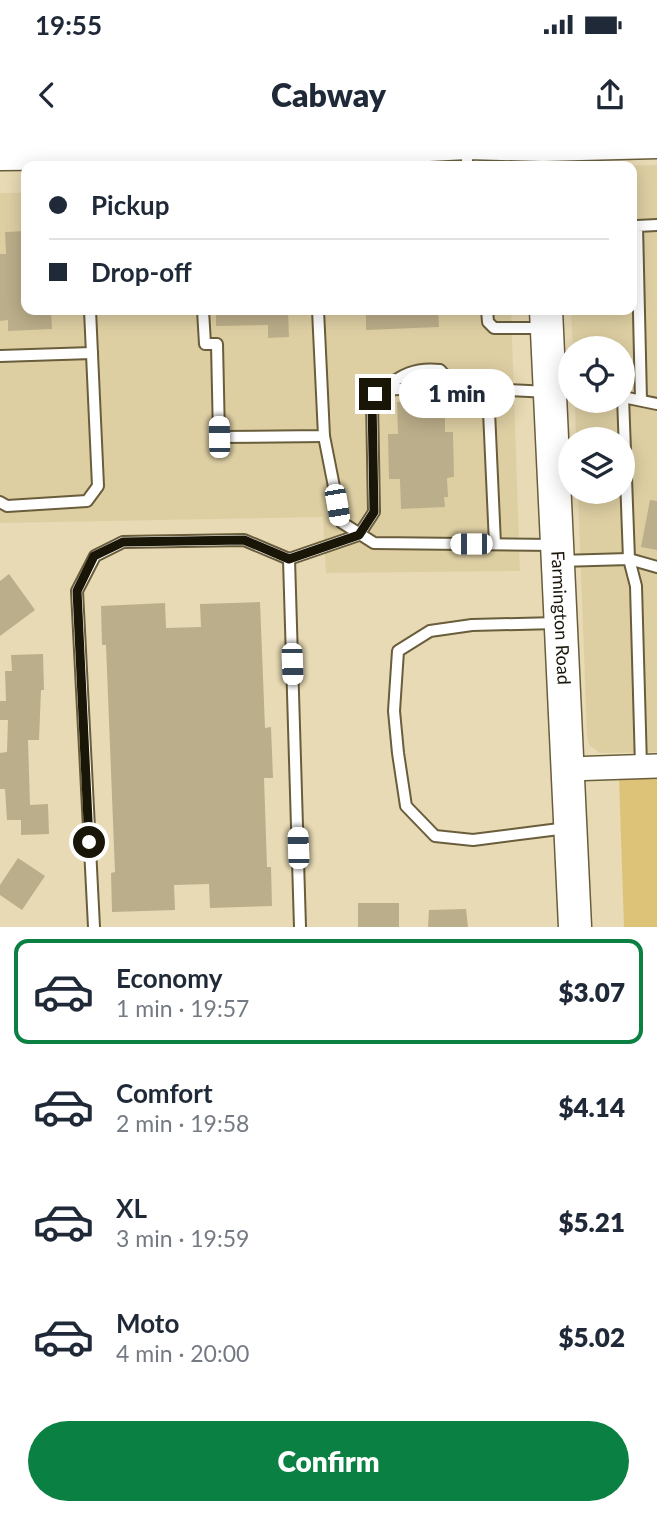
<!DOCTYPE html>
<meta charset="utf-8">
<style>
body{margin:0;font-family:Lato,sans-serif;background:#f6f6f7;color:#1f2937;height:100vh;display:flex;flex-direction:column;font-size:26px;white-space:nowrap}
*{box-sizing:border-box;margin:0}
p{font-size:23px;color:#747a83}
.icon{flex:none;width:38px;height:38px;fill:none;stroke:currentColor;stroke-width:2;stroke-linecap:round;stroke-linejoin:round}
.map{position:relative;height:787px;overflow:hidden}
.panel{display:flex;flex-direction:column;background:#fff;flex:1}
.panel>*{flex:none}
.hud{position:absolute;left:21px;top:21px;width:616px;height:154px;border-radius:14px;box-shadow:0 4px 18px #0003;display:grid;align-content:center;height:154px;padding:0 28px;background:#fff}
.tools{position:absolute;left:558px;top:196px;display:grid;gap:14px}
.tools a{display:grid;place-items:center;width:77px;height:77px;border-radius:50%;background:#fff;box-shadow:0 4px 18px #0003;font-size:35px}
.end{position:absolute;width:32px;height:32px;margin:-16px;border:9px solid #191507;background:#fff;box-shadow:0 0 0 4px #fff}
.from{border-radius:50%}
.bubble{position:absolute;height:49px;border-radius:24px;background:#fff;box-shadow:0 4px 18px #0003;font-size:23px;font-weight:800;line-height:49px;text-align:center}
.car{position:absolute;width:21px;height:42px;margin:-21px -10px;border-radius:9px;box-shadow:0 0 5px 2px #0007;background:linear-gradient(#fff 24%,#345 0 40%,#fff 0 76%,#345 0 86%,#fff 0)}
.hud b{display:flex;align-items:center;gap:24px;height:66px;font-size:26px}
.hud b+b{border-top:2px solid #e0e1e3}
.hud i{width:18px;height:18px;background:#1f2937}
ul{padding:12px 0 0;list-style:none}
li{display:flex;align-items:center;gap:21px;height:105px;margin:0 14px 10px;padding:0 14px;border:4px solid transparent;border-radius:14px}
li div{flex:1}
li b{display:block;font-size:26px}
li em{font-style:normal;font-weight:800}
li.current{border-color:#0b8043}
li>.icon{width:63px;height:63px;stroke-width:1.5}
.primary-button{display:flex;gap:14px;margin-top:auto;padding:14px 28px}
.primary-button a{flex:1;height:80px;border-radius:42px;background:#0b8043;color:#fff;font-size:28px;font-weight:800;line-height:80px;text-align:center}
.status{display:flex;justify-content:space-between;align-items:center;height:49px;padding:0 35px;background:#fff;direction:ltr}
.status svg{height:19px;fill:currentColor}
header{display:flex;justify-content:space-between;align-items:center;height:91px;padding:0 28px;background:#fff;font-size:32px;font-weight:800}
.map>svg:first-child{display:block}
.built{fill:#decfa3}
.green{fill:#ddc377}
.building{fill:#bbae8a}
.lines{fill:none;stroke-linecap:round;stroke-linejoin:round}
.lane-casing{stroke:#695d3b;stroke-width:14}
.street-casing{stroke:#695d3b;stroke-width:26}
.secondary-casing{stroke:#695d3b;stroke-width:35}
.lane{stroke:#fff;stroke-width:10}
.street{stroke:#fff;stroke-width:23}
.secondary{stroke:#fff;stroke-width:32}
.route{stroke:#191507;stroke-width:9}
.labels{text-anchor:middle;stroke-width:6;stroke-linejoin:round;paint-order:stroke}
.street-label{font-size:18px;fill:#191507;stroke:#e7dab4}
</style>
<div class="status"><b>19:55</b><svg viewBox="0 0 49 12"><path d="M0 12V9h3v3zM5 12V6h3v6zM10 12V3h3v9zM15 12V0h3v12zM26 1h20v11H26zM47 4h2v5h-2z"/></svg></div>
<header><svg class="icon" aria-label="back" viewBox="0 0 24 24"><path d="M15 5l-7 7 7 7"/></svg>Cabway<svg class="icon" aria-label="share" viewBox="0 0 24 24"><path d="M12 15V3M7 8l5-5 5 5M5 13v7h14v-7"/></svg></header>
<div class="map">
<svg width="657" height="787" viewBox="0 0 657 787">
<rect width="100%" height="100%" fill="#e7dab4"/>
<g class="built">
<polygon points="657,25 657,612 600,613 589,605 587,596 578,352 623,352 623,299 576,299 575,261 623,261 623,208 573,208 571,170 632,170 632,26 611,26"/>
<polygon points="0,53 26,53 26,170 511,170 520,431 326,433 323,377 0,383"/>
</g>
<polygon class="green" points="657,636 657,787 624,787 619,637"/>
<g class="building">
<polygon points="26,91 26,170 51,170 52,189 8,191 8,180 0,181 0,114 6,114 5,92"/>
<polygon points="216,170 288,170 289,197 268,198 268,185 216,186"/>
<polygon points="366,170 438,170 439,187 366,190"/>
<polygon points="441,261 441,272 445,272 445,292 453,292 454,337 447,338 448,357 444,357 445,367 401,369 400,339 389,339 388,294 398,294 397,262"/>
<polygon points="650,360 657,361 657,410 641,407"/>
<polygon points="9,434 35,470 0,496 0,441"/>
<polygon points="260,462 265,588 271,587 273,638 264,638 267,727 271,727 272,766 210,768 209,744 174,745 175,770 112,772 111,733 115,732 106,505 102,505 101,466 165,463 166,488 201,487 200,464"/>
<polygon points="43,514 44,550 41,550 39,600 28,600 30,665 48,664 49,694 21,695 21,680 7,680 5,649 0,649 0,613 7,612 8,580 0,580 0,561 6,561 5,531 12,531 11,515"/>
<polygon points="18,718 45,736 22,770 0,755 0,745"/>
<rect x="358" y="763" width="41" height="24"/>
<polygon points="466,769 468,787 428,787 429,770"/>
</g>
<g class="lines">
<g class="lane-casing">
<g id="lane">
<polyline points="467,26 467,5"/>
<polyline points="203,170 205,204 217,204 219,297 324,296 318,170"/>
<polyline points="487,170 488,182 494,188 544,188"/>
<polyline points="0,216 92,213"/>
<polyline points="488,249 495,404"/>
<path d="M382,250c19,-15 33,-23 58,-20l15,16"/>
<polyline points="623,257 629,419 657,427"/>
<polyline points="623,257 657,264"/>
<polyline points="641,260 637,86 657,85"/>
<polyline points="324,296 341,382 374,403 556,405"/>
<polyline points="0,362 7,366 87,361 98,346 90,170"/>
<polyline points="289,419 300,787"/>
<polyline points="559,421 629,419 636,446 641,626"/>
<polyline points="557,483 472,485 430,491 398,511 394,571 398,613 406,666 435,696 473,700 567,688"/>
<polyline points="94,787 77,451 95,416 123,402 244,400 289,419 359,395 374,372 372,261 375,254 382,250 467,245 488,249 570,253"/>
</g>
</g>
<g class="street-casing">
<polyline id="street" points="569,629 657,626"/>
</g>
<g class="secondary-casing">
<g id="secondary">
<polyline points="0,14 311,11 467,3 543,5 657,2"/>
<path id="s1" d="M546,170l29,617"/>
</g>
</g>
<use href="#lane" class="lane"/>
<use href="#street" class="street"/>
<use href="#secondary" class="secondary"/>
</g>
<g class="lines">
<polyline class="route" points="89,702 77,451 94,416 123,402 244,400 289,419 359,395 374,372 372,261 375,254"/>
</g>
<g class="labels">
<g class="street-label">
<text dy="6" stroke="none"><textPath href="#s1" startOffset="308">Farmington Road</textPath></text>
</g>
</g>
</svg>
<div class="tools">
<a><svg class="icon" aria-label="locate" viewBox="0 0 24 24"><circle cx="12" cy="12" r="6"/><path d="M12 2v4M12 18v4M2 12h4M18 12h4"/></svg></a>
<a><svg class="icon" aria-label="layers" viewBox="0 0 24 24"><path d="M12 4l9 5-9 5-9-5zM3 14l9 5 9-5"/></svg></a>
</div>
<i class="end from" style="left:89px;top:702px"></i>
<i class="end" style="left:375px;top:254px"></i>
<div class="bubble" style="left:399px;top:229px;width:116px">1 min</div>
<i class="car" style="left:219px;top:297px;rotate:359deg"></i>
<i class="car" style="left:337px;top:365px;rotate:170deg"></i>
<i class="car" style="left:471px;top:404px;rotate:270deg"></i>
<i class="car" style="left:292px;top:524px;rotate:178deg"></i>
<i class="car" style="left:298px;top:708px;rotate:358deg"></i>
<div class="hud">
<b><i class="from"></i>Pickup</b>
<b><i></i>Drop-off</b>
</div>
</div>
<section class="panel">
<ul>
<li class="current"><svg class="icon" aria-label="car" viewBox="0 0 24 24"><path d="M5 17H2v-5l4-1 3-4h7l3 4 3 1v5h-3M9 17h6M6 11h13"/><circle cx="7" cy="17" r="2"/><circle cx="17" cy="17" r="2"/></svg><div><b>Economy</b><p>1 min · 19:57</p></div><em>$3.07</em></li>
<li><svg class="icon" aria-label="car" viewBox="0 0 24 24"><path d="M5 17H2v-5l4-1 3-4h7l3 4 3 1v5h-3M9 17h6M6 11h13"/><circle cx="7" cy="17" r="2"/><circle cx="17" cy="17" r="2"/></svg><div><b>Comfort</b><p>2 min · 19:58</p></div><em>$4.14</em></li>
<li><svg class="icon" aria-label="car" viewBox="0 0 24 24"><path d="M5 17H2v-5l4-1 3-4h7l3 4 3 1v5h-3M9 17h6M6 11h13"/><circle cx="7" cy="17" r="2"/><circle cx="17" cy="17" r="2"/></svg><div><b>XL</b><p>3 min · 19:59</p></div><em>$5.21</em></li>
<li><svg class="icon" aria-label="car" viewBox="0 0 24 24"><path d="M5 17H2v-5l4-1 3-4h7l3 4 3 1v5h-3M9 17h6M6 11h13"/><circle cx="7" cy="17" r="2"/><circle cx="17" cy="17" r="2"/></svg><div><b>Moto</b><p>4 min · 20:00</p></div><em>$5.02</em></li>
</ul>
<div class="primary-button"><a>Confirm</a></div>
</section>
